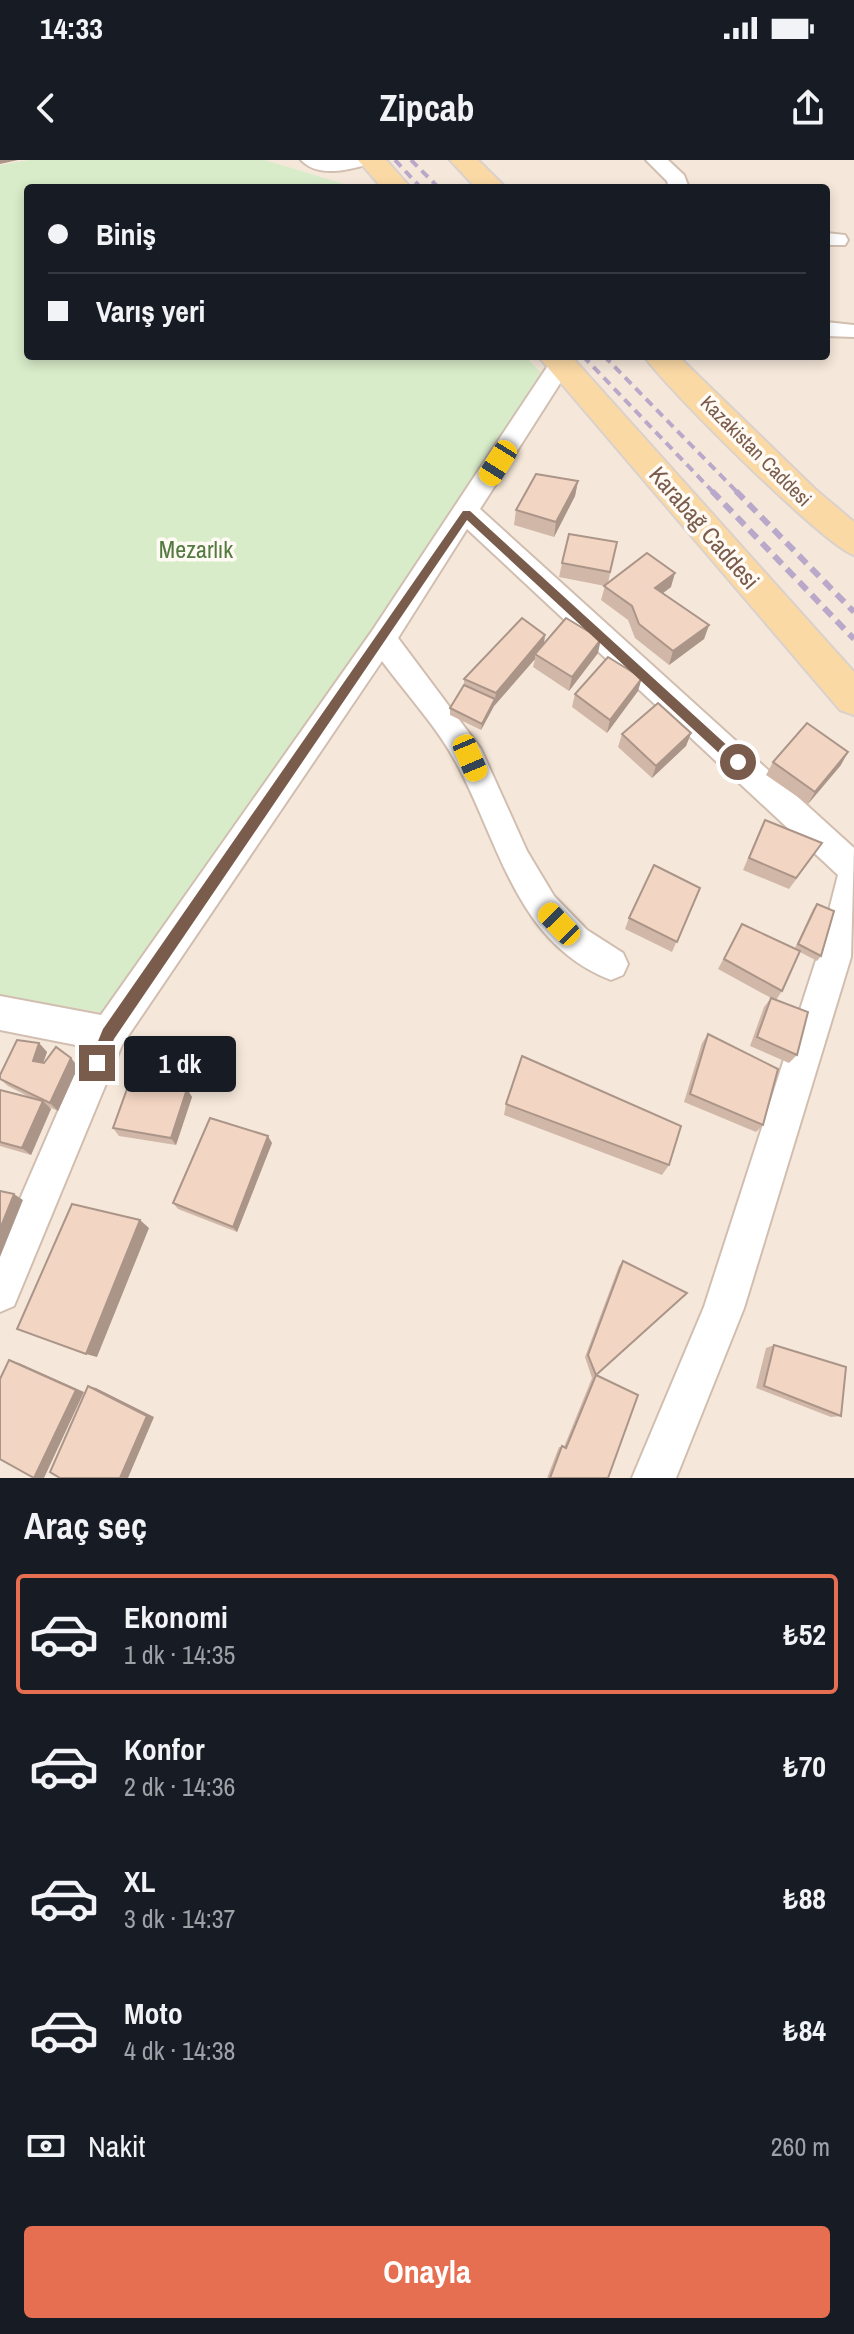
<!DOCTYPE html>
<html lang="tr">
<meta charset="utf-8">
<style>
body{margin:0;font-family:"Archivo Narrow",sans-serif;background:#20242c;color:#f1f3f6;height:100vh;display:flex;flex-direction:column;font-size:30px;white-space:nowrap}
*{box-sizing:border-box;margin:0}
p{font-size:26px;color:#9ea1a6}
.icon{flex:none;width:44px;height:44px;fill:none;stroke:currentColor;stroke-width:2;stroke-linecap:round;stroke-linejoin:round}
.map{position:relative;height:1318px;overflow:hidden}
.details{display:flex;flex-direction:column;background:#171b24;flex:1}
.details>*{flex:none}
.top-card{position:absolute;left:24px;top:24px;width:806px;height:176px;border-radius:8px;box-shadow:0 4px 12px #0003;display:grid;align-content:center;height:176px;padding:0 24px;background:#171b24}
.end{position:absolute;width:36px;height:36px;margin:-18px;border:10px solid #7a5c4d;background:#fff;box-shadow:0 0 0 4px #fff}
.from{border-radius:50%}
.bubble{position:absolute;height:56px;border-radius:8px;background:#171b24;box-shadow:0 4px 12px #0003;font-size:26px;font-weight:700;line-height:56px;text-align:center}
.car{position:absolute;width:24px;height:48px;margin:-24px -12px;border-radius:10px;box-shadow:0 0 6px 2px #0007;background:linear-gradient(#f5c518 24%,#345 0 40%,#f5c518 0 76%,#345 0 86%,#f5c518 0)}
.top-card b{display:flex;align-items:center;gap:28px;height:76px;font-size:30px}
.top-card b+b{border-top:2px solid #363941}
.top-card i{width:20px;height:20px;background:#f1f3f6}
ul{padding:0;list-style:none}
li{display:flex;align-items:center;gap:24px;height:120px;margin:0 16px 12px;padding:0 8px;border:4px solid transparent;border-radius:8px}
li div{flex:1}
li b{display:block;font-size:30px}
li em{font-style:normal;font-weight:700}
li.current{border-color:#e76f51}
li>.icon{width:72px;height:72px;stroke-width:1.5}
h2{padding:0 24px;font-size:36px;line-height:96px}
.pay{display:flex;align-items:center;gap:20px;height:88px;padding:0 24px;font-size:30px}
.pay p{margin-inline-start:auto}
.primary-button{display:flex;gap:16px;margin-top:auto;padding:16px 24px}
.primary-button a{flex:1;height:92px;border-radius:8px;background:#e76f51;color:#fff;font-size:32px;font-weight:700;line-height:92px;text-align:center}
.status{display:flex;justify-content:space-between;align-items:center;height:56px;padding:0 40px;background:#171b24;direction:ltr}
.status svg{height:22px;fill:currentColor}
header{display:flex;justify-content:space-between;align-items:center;height:104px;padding:0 24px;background:#171b24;font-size:36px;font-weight:700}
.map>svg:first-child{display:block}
.residential{fill:#f5e8da;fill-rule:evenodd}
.green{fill:#d8ecc9}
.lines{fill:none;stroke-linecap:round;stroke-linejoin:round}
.minor-casing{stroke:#d1beb0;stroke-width:4}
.major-casing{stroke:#dad1cd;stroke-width:4}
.minor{fill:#fff;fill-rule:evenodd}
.major{fill:#fbd9a5;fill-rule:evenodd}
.rail-far1{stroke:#b9a8c9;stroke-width:4;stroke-dasharray:9 6;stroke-linecap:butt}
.rail{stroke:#b9a8c9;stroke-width:6;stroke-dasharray:11 7;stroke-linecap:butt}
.wall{fill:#d1b7a8}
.shaded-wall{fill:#aa9588}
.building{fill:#f3d5c3;stroke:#aa9588;stroke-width:2}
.route{fill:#7a5c4d}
.labels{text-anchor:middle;stroke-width:7;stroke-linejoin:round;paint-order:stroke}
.far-street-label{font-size:20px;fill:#7a5c4d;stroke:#fffaf3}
.street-label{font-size:24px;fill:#7a5c4d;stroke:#fffaf3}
.park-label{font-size:24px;fill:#537a41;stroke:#fffaf3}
</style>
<div class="status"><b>14:33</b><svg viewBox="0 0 49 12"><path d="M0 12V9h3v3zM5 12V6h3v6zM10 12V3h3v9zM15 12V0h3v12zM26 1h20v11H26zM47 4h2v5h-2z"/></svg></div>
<header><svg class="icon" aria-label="back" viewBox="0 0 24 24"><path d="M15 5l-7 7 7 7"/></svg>Zipcab<svg class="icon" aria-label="share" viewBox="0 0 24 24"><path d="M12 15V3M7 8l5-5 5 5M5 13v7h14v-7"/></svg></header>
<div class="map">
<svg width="854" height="1318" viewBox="0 0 854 1318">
<rect width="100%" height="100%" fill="#fdf6ec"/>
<path class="residential" d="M0,0h854v1318h-854zM28,28h798v168h-798z"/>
<polygon class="green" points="29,0 265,0 357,28 28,28 28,196 525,196 541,213 123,856 0,836 0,5"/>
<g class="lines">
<g class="minor-casing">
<g id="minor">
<path d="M301,0h71l-3,4c-21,6 -51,14 -68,-4z"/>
<polygon points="646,0 668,0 684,15 689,28 669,28 667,21"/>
<polygon points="826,73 845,75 848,80 845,85 826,85"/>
<polygon points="826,162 854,165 854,177 826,176"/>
<path d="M563,196l10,7 -93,146 374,339 -3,109 -107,351 -68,170h-44l72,-171 113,-350 21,-82 -371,-346 -69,109 83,111 46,102 27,45 33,34 36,23 5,11 -5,11 -12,5c-94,-36 -111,-135 -153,-214 -19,-37 -51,-71 -76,-105l-260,384 -108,261 -14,6v-67l86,-198 -86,-17v-34l101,19 271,-384 181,-273z"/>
</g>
</g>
<g class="major-casing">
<g id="major">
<polygon points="358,0 386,0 411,28 382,28"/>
<polygon points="450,0 478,0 506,28 476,28"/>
<polygon points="538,196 571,196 854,512 854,555 840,550"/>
<path d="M644,196h34l137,133 39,33v33c-29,-9 -189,-168 -210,-199z"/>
</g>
</g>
<use href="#minor" class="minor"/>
<use href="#major" class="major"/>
<g class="rail-far1">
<polyline points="395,0 421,28"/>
<polyline points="411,0 439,28"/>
<polyline points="583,196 714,333"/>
<polyline points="604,196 738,333"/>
</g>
<g class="rail">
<polyline points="712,331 854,479"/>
<polyline points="736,331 854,452"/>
</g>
</g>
<g class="wall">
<polygon points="578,321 575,336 554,377 514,365 516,350"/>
<polygon points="617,382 608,423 671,427 663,433 709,465 704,479 669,505 635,478 628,460 601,440 605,426 559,417 562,403"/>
<polygon points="545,475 544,483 598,493 569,531 533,507 535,499 494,546 481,570 450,555 450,548 464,525 464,519"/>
<polygon points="638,531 607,573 572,547 575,534"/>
<polygon points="691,573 686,586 652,618 618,587 622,574"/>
<polygon points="773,602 841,605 808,644 766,615"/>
<polygon points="765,660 814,695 789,729 743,710 759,672"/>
<polygon points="700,728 672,792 625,769 629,758"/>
<polygon points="817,744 821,796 817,801 800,792 782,831 776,840 797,895 789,903 750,886 764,847 771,838 718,809 742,764 795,788 813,749"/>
<polygon points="708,874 763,965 756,972 684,942 702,883"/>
<polygon points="39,883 47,892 43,903 71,898 78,907 58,951 49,947 51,949 31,995 0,986 0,930 33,939 8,926 0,919"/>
<polygon points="187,929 192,937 176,985 119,976 113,968"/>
<polygon points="506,944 669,1005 662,1015 504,955"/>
<polygon points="272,983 237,1072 178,1049 173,1043"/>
<polygon points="623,1101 596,1215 608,1318 547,1318 559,1287 564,1287 592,1218 585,1197 619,1106"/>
<polygon points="774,1185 841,1256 831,1257 756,1228 766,1188"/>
</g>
<g class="shaded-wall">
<polygon points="0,0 18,0 0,4"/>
<polygon points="578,321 575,336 554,377 556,362"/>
<polygon points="675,413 671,427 651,442 655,428"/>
<polygon points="709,465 704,479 669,505 673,491"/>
<polygon points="545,475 543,489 535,494 535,499 494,546 481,570 482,564 495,539 496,533"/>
<polygon points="601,479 598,493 569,531 572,517"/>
<polygon points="642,518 638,531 607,573 610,560"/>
<polygon points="691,573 686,586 652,618 656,606"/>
<polygon points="848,592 841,605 808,644 815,632"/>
<polygon points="39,883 47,892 41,909 33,901"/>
<polygon points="71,898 78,907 58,951 50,943"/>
<polygon points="187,929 192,937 176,985 171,978"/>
<polygon points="43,941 51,949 31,995 22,988"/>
<polygon points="268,976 272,983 237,1072 233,1067"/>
<polygon points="14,1034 23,1040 0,1097 0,1069"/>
<polygon points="140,1060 149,1068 97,1197 86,1194"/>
<polygon points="9,1200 19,1203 84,1232 44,1318 34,1318"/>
<polygon points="88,1226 96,1228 154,1257 128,1318 120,1318"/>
</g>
<g class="building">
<polygon points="536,314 578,321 556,362 516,350"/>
<polygon points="569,374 617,382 610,412 562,403"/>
<polygon points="647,393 675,413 655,428 709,465 673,491 639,464 632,446 604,426"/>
<polygon points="522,458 545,475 496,533 464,519"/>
<polygon points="566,458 601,479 572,517 535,494"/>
<polygon points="608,497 642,518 610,560 575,534"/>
<polygon points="464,525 495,539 482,564 450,548"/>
<polygon points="658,543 691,573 656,606 622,574"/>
<polygon points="807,563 848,592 815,632 773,602"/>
<polygon points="765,660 822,683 796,718 749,698"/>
<polygon points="654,705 700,728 677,782 629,758"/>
<polygon points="817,744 834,751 821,796 798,784"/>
<polygon points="742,764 800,791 782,831 724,799"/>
<polygon points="771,838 808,852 797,895 757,877"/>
<polygon points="708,874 778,909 763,965 690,934"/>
<polygon points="17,880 39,883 33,901 44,903 56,887 71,898 50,943 0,919 0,915"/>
<polygon points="522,896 681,966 669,1005 506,944"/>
<polygon points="131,918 187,929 171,978 113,968"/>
<polygon points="0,930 43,941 22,988 0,982"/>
<polygon points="210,958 268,976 233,1067 173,1043"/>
<polygon points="0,1031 14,1034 0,1069"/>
<polygon points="72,1044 140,1060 86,1194 17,1169"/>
<polygon points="623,1101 687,1133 596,1215 588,1195"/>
<polygon points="774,1185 846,1207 841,1256 764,1226"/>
<polygon points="9,1200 76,1230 34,1318 0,1299 0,1219"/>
<polygon points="596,1215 638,1235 608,1318 550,1318 562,1286 566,1288"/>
<polygon points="88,1226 147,1256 120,1318 60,1318 50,1312"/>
</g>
<polygon class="route" points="463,351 470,351 742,599 742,606 733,606 467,360 114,879 102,908 91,908 89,903 103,869"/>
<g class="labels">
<g class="far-street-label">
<text transform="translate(756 291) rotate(45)" y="7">Kazakistan Caddesi</text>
</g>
<g class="street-label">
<text transform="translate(704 368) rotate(49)" y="8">Karabağ Caddesi</text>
</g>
<g class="park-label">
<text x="196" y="398">Mezarlık</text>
</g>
</g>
</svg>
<i class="end from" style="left:738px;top:602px"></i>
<i class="end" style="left:97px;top:903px"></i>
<div class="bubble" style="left:124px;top:876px;width:112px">1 dk</div>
<i class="car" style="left:498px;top:303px;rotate:212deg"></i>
<i class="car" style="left:470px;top:598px;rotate:157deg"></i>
<i class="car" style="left:559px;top:764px;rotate:316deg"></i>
<div class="top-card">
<b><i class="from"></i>Biniş</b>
<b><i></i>Varış yeri</b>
</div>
</div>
<section class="details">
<h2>Araç seç</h2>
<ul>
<li class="current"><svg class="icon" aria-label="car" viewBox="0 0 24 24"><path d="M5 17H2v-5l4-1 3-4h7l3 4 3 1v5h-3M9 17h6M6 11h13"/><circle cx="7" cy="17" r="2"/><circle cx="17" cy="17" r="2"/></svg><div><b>Ekonomi</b><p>1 dk · 14:35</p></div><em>₺52</em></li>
<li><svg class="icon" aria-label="car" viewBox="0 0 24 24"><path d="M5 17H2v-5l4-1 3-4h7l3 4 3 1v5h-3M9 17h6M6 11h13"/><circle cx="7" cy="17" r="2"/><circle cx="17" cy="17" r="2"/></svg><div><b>Konfor</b><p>2 dk · 14:36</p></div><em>₺70</em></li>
<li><svg class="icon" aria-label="car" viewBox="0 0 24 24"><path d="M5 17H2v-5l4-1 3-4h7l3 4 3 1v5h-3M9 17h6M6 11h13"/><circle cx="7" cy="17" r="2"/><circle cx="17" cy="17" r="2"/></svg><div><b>XL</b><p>3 dk · 14:37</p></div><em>₺88</em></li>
<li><svg class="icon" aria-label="car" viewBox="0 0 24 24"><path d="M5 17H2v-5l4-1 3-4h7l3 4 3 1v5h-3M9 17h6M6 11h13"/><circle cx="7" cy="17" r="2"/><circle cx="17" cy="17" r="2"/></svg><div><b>Moto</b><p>4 dk · 14:38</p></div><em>₺84</em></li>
</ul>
<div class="pay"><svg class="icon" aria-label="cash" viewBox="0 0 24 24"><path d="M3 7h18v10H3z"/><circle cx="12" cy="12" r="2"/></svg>Nakit<p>260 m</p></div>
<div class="primary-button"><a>Onayla</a></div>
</section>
